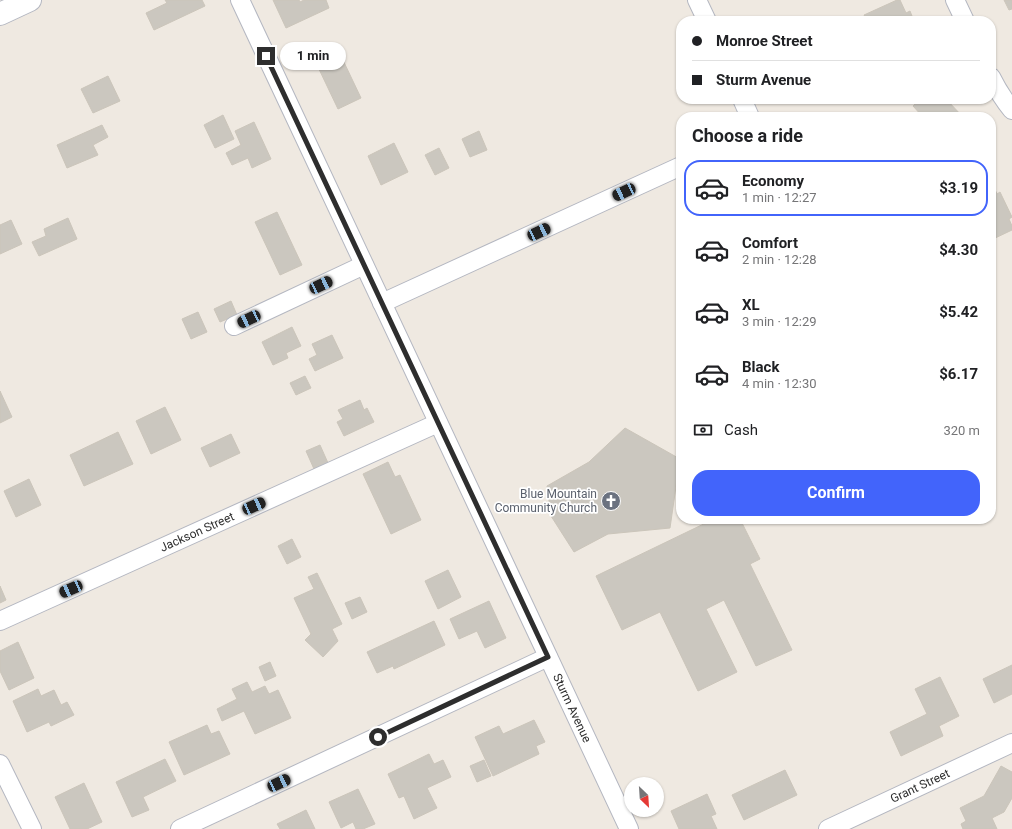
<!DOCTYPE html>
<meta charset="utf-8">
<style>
body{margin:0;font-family:Roboto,sans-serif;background:#f6f6f6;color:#202124;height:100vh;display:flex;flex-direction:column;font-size:15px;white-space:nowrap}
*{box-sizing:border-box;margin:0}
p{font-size:13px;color:#757577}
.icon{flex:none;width:22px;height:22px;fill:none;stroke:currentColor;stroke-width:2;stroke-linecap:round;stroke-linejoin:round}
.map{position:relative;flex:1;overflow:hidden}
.sheet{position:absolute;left:676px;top:112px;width:320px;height:412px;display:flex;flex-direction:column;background:#fff;border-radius:16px;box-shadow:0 1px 3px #0004}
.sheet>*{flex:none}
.top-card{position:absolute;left:676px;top:16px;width:320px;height:88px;border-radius:16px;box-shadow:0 1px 3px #0004;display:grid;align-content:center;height:88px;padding:0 16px;background:#fff}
.needle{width:26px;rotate:155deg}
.tools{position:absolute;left:624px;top:777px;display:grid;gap:8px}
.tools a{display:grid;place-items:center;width:40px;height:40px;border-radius:50%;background:#fff;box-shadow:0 1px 3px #0004;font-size:20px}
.end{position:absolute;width:18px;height:18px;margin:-9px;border:5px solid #2e2e2e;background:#fff;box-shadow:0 0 0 2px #fff}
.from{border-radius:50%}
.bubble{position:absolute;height:28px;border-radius:14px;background:#fff;box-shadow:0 1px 3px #0004;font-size:13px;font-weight:700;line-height:28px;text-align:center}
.car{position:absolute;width:12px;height:24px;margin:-12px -6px;border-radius:5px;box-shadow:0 0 3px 1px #0007;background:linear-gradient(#222 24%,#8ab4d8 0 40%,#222 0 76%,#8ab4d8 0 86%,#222 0)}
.top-card b{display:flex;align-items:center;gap:14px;height:38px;font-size:15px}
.top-card b+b{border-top:1px solid #e0e0e0}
.top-card i{width:10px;height:10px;background:#202124}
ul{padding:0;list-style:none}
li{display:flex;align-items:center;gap:12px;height:56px;margin:0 8px 6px;padding:0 8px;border:2px solid transparent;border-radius:16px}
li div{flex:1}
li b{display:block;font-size:15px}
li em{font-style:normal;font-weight:700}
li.selected{border-color:#4264fb}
li>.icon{width:36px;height:36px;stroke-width:1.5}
h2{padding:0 16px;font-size:18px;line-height:48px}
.pay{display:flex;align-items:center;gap:10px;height:44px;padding:0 16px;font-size:15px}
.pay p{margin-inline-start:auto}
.button{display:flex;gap:8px;margin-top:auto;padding:8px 16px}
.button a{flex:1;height:46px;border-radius:16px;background:#4264fb;color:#fff;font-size:16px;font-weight:700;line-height:46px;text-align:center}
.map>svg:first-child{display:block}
.building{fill:#cbc7bf;stroke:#cbc5ba}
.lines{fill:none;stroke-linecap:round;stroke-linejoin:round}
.street-casing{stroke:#b4b7c1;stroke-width:20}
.secondary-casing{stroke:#b4b7c1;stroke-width:24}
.street{stroke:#fff;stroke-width:18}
.secondary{stroke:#fff;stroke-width:22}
.route{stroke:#2e2e2e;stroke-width:5}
.labels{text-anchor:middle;stroke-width:3.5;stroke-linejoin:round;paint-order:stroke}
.worship-label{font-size:12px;fill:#5b616d;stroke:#fff;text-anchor:end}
.street-label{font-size:12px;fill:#2e2e2e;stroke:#fff}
</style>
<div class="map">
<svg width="1012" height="829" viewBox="0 0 1012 829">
<rect width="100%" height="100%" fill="#efe9e1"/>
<g class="building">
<polygon points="165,0 202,0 205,6 154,30 146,13 167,3"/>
<polygon points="273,0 299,0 300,2 304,0 326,0 329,8 286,28"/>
<polygon points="897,0 900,0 906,13 910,11 914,21 867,21 864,15"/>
<polygon points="1004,0 1012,0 1012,9 1009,10"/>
<polygon points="341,56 361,98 338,109 318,67"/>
<polygon points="108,76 120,101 93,113 81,89"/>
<polygon points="920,99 946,99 963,117 923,117 913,106"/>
<polygon points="223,115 234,139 215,148 204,125"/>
<polygon points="254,122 271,159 252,168 248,158 232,165 226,153 241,145 235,131"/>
<polygon points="102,125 108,137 93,145 98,155 67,168 57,145"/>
<polygon points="479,131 487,150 470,157 462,139"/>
<polygon points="394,143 408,172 381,185 368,156"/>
<polygon points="439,148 449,168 435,175 425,155"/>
<polygon points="991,181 997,194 1000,192 1012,217 1009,219 1012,226 1012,230 991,240"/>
<polygon points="277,212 302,265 280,275 255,222"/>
<polygon points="68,218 77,239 39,256 32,242 46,236 44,229"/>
<polygon points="11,220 22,244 0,254 0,225"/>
<polygon points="231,301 237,315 220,322 214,309"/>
<polygon points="198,312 207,332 191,339 182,319"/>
<polygon points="292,327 301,346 286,353 288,358 273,365 262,342"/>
<polygon points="332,335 343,358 315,371 309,359 317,355 312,344"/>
<polygon points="305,376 311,388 296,395 290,383"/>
<polygon points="0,391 12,417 0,423"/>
<polygon points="360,400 364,410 367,408 374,422 344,436 337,422 343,419 338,410"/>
<polygon points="165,407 181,440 151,454 136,421"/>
<polygon points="625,428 680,459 670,528 608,534 574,552 551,516 547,486 589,462"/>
<polygon points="118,432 133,464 84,486 70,455"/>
<polygon points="231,434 240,453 210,467 201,448"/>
<polygon points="320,445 328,463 314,469 306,451"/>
<polygon points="388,462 395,477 400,475 421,520 391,534 363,474"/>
<polygon points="29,479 41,505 16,517 4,491"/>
<polygon points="714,519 740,519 760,559 750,564 792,650 756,666 724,600 706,609 737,672 698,691 660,612 622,630 596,576"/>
<polygon points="292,539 301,557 287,564 278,546"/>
<polygon points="448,570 461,597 438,609 425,581"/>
<polygon points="317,573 342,624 332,629 338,641 323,657 305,640 311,634 294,598 314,589 308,577"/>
<polygon points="0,586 6,600 0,603"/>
<polygon points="360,597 367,612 352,619 345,603"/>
<polygon points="489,601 506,638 485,648 477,631 459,639 450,619"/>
<polygon points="434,621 445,645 394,669 393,666 377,673 367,652"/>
<polygon points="18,642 34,678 9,690 0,671 0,651"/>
<polygon points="270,662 276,676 265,681 259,667"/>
<polygon points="1012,665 1012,694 994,703 983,679"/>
<polygon points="940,677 959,716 939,726 943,736 901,756 890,732 927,714 915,689"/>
<polygon points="247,682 252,692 265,686 269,694 278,690 291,718 255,734 244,711 222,721 217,709 237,699 232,689"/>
<polygon points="38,689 41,696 54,690 61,705 67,702 74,715 51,726 49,722 27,732 13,701"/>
<polygon points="534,720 545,742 536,746 539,754 493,776 475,737 499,726 503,734"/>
<polygon points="207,725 211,734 219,731 230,754 184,775 169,742"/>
<polygon points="429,754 434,764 443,760 451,777 427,788 437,808 414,819 404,796 399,798 388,774"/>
<polygon points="165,759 176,781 143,797 149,810 132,817 116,782"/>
<polygon points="484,760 491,776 477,782 470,766"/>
<polygon points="1001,766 1012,772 1012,798 1004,812 992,818 997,829 963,829 961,824 966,821 960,808 984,796"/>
<polygon points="785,770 797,795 744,820 732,795"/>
<polygon points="84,783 102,822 87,829 70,829 55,797"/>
<polygon points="358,789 375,824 363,829 356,829 353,822 341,828 329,802"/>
<polygon points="707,794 716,814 711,816 717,829 679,829 671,811"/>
<polygon points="306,810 315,829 280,829 277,824"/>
</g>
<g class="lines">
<g class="street-casing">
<g id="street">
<polyline points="240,0 629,829"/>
<polyline points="697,0 707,21"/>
<polyline points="955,0 965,21"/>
<path d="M991,77c6,12 12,22 21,33"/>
<polyline points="742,99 750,117"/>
<polyline points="382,303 681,166"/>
<polyline points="234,326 364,265"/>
<polyline points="0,621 438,423"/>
<polyline points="0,764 32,829"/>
<polyline points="180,829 548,657"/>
<polyline points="828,829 1012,743"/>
</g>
</g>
<g class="secondary-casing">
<polyline id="secondary" points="0,14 30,0"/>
</g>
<use href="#street" class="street"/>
<use href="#secondary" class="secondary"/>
</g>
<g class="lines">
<polyline class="route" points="266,56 548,657 378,737"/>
</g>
<defs>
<g id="church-disc" transform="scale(1)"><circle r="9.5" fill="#6b7280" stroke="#fff"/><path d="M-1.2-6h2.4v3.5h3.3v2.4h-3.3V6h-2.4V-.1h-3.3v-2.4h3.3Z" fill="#fff"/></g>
</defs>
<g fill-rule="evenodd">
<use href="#church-disc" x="611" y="501"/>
</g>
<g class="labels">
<g class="worship-label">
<text x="597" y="498">Blue Mountain<tspan x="597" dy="14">Community Church</tspan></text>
</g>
<g class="street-label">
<text transform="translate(197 532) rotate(-24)" y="4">Jackson Street</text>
<text transform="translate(572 708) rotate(65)" y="4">Sturm Avenue</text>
<text transform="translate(920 786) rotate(-25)" y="4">Grant Street</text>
</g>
</g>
</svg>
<div class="tools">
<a><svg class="needle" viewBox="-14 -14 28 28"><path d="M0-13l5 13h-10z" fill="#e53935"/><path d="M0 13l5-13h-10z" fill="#757577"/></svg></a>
</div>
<i class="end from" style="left:378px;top:737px"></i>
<i class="end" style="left:266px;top:56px"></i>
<div class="bubble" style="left:280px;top:42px;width:66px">1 min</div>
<i class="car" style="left:624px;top:192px;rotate:245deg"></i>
<i class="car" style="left:539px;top:232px;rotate:65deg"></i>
<i class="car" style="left:321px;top:285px;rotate:65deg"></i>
<i class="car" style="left:249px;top:319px;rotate:245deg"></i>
<i class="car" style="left:254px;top:506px;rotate:66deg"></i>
<i class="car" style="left:71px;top:589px;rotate:246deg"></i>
<i class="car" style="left:279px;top:783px;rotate:65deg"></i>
<div class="top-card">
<b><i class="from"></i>Monroe Street</b>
<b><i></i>Sturm Avenue</b>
</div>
<section class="sheet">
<h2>Choose a ride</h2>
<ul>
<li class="selected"><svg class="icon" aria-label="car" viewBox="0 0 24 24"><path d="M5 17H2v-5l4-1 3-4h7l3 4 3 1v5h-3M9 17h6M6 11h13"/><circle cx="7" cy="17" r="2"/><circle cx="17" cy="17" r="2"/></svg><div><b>Economy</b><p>1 min · 12:27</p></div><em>$3.19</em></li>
<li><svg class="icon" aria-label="car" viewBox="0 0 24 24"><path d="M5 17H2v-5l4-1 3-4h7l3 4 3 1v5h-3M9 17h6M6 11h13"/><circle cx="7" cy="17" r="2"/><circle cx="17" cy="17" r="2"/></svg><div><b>Comfort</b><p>2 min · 12:28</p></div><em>$4.30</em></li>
<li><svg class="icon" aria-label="car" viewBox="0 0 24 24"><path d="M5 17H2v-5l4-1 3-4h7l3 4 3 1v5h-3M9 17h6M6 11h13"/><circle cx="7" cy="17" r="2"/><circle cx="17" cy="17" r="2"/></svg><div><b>XL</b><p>3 min · 12:29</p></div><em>$5.42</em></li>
<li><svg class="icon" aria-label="car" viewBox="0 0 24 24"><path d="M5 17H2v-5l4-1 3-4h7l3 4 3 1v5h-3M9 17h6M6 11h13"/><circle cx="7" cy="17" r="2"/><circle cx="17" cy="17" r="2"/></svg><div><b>Black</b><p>4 min · 12:30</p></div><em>$6.17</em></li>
</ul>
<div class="pay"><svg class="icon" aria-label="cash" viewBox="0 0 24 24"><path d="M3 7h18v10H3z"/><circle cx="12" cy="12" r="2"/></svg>Cash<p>320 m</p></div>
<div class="button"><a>Confirm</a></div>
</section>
</div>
